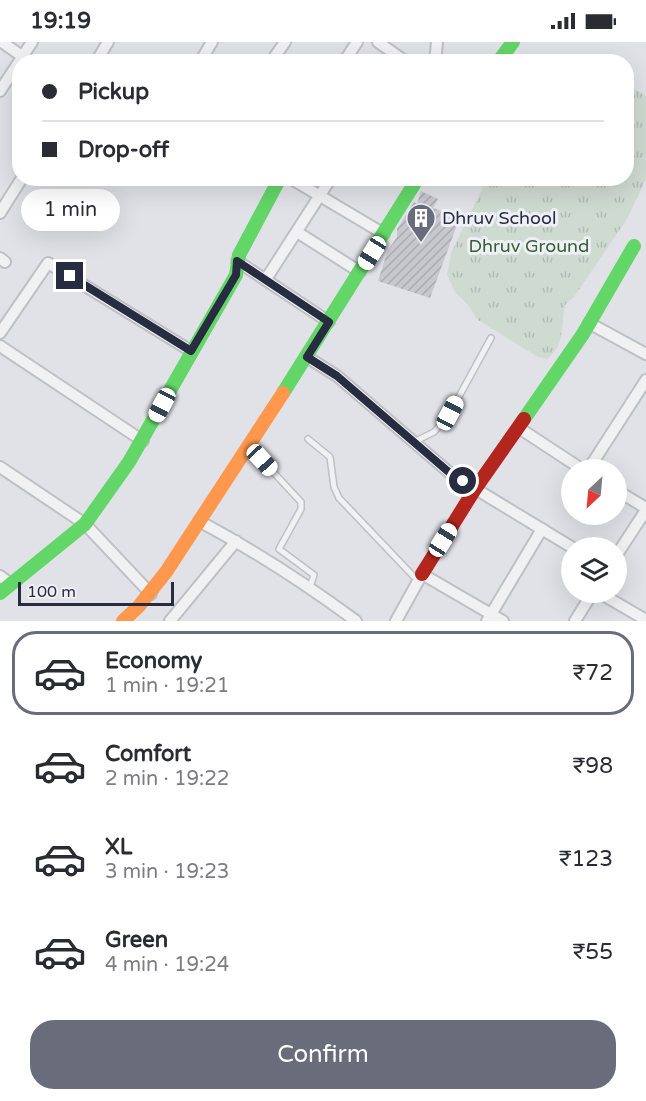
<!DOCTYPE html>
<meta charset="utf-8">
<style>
body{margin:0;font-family:"Varela Round",sans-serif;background:#f2f2f3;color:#2b2b33;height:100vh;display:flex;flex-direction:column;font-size:22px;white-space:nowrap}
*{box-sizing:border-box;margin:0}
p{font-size:20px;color:#7c7c81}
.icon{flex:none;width:33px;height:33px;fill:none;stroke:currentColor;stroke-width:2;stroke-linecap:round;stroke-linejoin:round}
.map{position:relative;height:579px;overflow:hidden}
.side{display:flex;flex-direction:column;background:#fff;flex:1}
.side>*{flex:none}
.guide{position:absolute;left:12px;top:12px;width:622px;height:132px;border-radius:24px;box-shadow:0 6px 24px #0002;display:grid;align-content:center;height:132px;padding:0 30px;background:#fff}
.needle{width:39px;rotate:206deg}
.fabs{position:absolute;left:561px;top:417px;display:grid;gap:12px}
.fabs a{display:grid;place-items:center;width:66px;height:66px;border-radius:50%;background:#fff;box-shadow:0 6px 24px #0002;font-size:30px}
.scale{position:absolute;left:18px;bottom:15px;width:156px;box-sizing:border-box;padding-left:6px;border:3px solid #272c41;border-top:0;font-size:16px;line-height:21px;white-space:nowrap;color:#272c41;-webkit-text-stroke:4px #eef0f6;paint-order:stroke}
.end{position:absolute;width:27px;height:27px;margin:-14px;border:8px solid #272c41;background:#fff;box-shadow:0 0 0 3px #fff}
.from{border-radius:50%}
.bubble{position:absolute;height:42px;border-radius:21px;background:#fff;box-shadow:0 6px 24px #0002;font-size:20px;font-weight:600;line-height:42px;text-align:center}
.car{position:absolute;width:18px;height:36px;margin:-18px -9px;border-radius:8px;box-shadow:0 0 4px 2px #0007;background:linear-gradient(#fff 24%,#345 0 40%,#fff 0 76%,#345 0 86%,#fff 0)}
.guide b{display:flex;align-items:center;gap:21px;height:57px;font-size:22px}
.guide b+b{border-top:2px solid #e1e1e2}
.guide i{width:15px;height:15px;background:#2b2b33}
ul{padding:10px 0 0;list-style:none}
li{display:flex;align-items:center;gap:18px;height:84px;margin:0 12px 9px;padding:0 18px;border:3px solid transparent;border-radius:24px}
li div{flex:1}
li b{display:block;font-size:22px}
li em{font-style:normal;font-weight:600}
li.selected{border-color:#686c7b}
li>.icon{width:54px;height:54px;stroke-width:1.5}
.primary-button{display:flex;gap:12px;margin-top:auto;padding:12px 30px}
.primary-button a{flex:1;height:69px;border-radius:24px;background:#686c7b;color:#fff;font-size:24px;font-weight:600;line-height:69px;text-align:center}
.status{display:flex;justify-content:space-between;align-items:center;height:42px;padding:0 30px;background:#fff;direction:ltr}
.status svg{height:16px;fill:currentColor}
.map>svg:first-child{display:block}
.grass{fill:url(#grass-tufts)}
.building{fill:url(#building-hatch)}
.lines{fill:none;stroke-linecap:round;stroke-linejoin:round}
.lane-casing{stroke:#bfc0c5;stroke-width:8}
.street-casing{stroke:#bfc0c5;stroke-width:14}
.lane{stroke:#f1f1f3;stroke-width:5}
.street{stroke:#f1f1f3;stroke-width:10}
.fast{stroke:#63d668;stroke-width:14}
.slow{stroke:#ff974d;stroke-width:14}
.jam{stroke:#b3261e;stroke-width:14}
.route{stroke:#272c41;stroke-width:8}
.labels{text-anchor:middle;stroke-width:6;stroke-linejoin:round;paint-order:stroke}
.poi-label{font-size:18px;fill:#272c41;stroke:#eef0f6;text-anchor:start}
.park-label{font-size:18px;fill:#355e33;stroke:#eef0f6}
</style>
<div class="status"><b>19:19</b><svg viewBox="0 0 49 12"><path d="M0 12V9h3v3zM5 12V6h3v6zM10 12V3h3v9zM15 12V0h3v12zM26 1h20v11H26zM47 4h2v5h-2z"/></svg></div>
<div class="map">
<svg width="646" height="579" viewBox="0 0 646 579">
<defs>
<pattern id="grass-tufts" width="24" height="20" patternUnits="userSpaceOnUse" patternTransform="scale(1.5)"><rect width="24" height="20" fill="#cfdad1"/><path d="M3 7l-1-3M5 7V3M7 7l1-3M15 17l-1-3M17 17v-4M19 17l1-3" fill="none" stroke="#b2bbb5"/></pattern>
<pattern id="building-hatch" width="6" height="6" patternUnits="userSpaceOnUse" patternTransform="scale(1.5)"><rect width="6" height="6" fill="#c7c8cd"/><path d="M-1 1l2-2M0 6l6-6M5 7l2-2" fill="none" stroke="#abacb1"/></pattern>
</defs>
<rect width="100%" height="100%" fill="#e1e2e7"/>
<path class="grass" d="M627,42l19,12v83l-19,40 -53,78 -9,8c-4,21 0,41 -18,54l-9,-2 -60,-37 -10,-15 -13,-13 -8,-17 4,-22 36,-74 140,-1z"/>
<polygon class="building" points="421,149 438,157 433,166 460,175 430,256 378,239 388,208 397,195 397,187 414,160 417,162"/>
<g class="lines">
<g class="lane-casing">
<g id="lane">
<polyline points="308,397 330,415 334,445 339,456 418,539"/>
<polyline points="414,400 434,390 450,371 491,296"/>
<polyline points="250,405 301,460 301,467 279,507 314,533 310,545"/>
</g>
</g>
<g class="street-casing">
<g id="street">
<polyline points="2,0 30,20"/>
<polyline points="378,0 406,20"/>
<polyline points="96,20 108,0"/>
<polyline points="200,20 212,0"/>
<polyline points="271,20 285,0"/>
<polyline points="344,20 357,0"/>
<polyline points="435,20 437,0"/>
<polyline points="0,49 32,0"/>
<polyline points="290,136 384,192"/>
<polyline points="0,171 22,136"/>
<polyline points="297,190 360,230"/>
<polyline points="0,216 5,220"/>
<polyline points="237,219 329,280"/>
<polyline points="266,237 331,136"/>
<polyline points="589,281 646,312"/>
<polyline points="0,291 48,221 191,309"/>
<polyline points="0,304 143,399"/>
<polyline points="307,315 337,334 451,432 573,506"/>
<polyline points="519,386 583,428"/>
<polyline points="0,425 85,482 151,552"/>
<polyline points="588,428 646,338"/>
<polyline points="616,448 646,466"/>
<path d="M199,479c56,30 107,63 157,100"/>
<polyline points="616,514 646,468"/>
<polyline points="0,534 11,542"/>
<polyline points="598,550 646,578"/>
<polyline points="170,579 236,499"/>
<polyline points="396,579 422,532 503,579"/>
<polyline points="487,579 542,487"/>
<polyline points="575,579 593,550"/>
</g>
</g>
<use href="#lane" class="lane"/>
<use href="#street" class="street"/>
<g class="fast">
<polyline points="498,20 513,0"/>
<polyline points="283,351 418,136"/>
<polyline points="524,377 583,292 634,204"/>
<polyline points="0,551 85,482 129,420 236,233 239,213 280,136"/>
</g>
<polyline class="slow" points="123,579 139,564 166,530 283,351"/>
<polyline class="jam" points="422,532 475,447 524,377"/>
</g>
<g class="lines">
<polyline class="route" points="70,234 191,309 236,233 237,219 329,280 307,315 337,334 451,432 463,439"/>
</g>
<defs>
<g id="building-pin" transform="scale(1.5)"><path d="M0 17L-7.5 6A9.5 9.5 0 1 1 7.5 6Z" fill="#686c7b" stroke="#eef0f6"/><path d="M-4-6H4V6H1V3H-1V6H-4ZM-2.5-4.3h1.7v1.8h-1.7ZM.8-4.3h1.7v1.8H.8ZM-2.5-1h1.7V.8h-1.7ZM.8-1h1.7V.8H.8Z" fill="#fff"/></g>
</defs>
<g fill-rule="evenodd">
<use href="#building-pin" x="421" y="176"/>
</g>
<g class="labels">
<g class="poi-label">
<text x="442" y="182">Dhruv School</text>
</g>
<g class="park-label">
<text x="529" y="210">Dhruv Ground</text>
</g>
</g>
</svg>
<div class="fabs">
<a><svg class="needle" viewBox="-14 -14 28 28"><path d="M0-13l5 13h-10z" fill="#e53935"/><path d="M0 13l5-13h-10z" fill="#7c7c81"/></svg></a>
<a><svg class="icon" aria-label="layers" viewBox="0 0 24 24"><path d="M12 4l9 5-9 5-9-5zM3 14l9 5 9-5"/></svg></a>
</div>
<div class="scale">100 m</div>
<i class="end from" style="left:463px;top:439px"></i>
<i class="end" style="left:70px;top:234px"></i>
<div class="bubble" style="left:21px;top:147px;width:99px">1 min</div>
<i class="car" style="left:372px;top:211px;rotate:212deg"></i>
<i class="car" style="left:162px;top:363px;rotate:208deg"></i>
<i class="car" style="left:450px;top:371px;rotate:28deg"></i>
<i class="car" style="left:262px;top:418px;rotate:137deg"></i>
<i class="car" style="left:443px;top:498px;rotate:32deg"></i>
<div class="guide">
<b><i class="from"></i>Pickup</b>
<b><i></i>Drop-off</b>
</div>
</div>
<section class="side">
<ul>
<li class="selected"><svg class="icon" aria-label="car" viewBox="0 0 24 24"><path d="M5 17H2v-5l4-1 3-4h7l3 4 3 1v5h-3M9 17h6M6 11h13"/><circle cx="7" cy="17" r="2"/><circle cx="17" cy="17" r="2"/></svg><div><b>Economy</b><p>1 min · 19:21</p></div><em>₹72</em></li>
<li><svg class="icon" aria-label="car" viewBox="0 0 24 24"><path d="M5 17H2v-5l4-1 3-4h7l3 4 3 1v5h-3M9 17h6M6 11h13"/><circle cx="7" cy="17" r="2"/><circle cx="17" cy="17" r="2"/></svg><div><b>Comfort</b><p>2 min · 19:22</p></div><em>₹98</em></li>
<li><svg class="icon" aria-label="car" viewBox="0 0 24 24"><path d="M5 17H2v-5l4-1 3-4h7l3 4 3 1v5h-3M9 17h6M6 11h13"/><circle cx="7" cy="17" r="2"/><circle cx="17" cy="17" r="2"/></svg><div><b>XL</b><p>3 min · 19:23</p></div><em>₹123</em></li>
<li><svg class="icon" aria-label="car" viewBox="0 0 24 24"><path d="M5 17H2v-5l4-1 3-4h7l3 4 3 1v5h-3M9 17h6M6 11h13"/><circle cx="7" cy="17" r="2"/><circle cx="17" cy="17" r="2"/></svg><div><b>Green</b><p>4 min · 19:24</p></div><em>₹55</em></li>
</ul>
<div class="primary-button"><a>Confirm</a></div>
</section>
